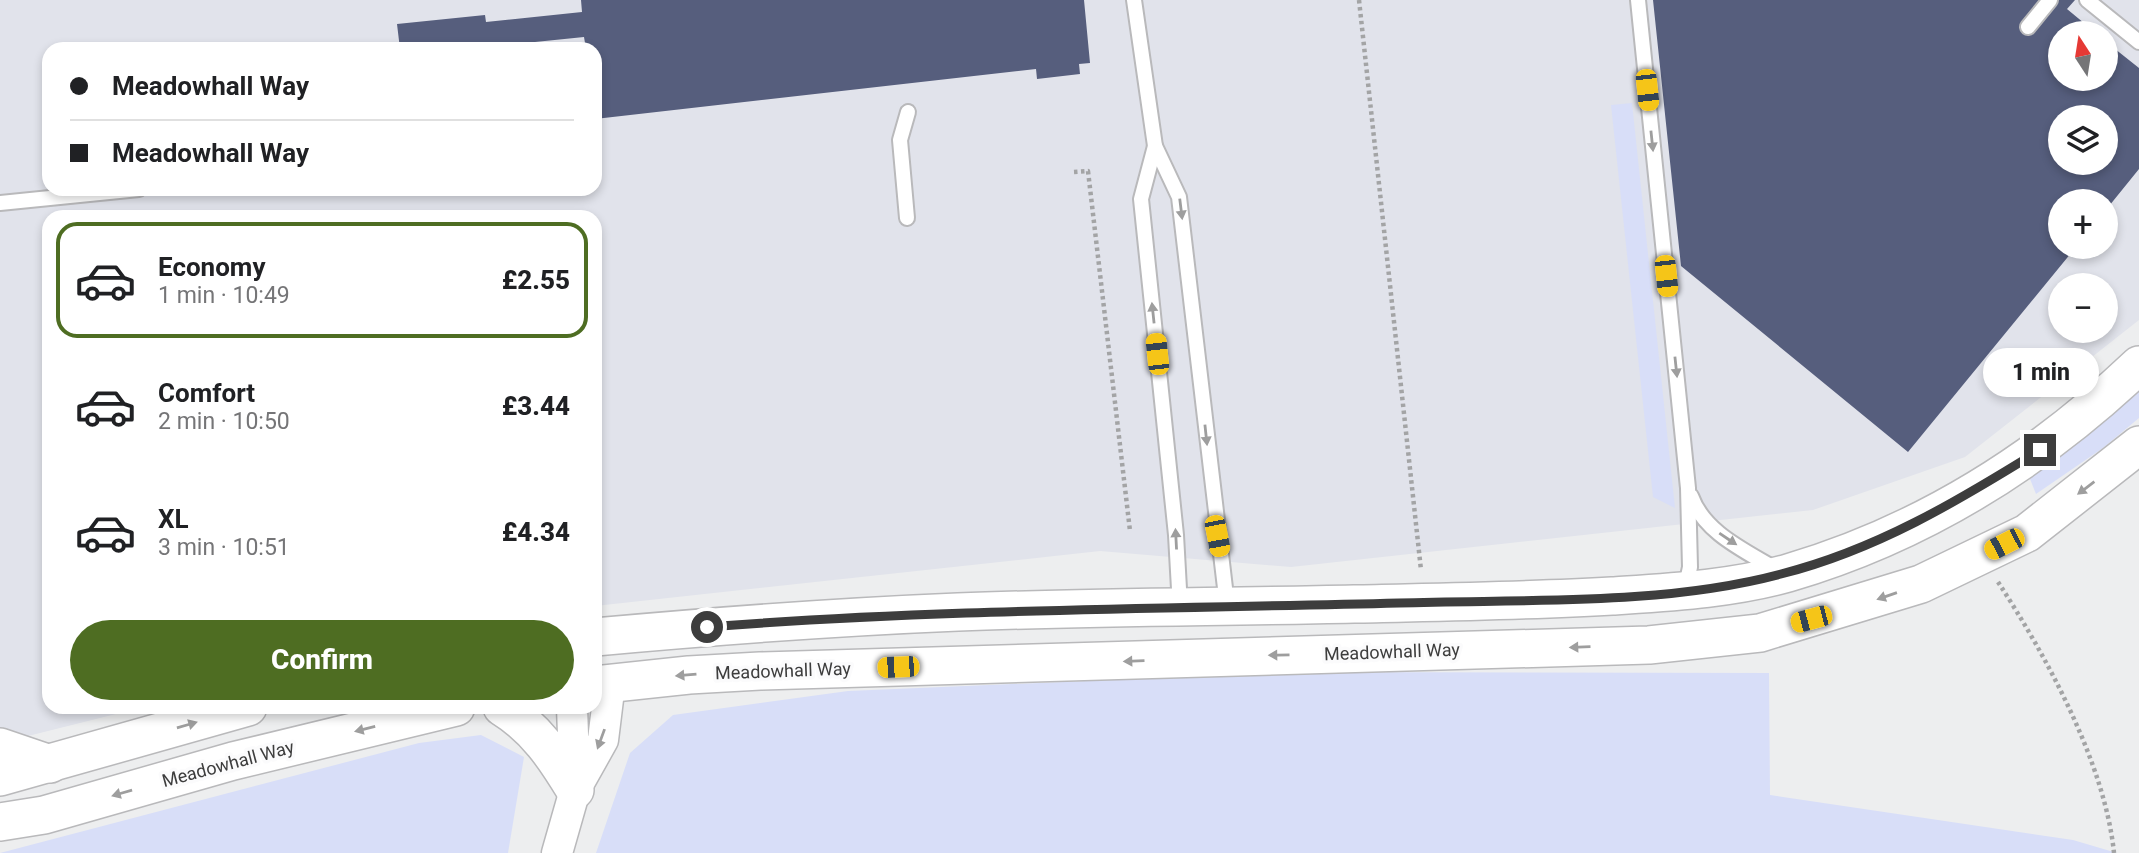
<!DOCTYPE html>
<meta charset="utf-8">
<style>
body{margin:0;font-family:Roboto,sans-serif;background:#f6f6f6;color:#202124;height:100vh;display:flex;flex-direction:column;font-size:26px;white-space:nowrap}
*{box-sizing:border-box;margin:0}
p{font-size:23px;color:#757577}
.icon{flex:none;width:38px;height:38px;fill:none;stroke:currentColor;stroke-width:2;stroke-linecap:round;stroke-linejoin:round}
.map{position:relative;flex:1;overflow:hidden}
.side{position:absolute;left:42px;top:210px;width:560px;height:504px;display:flex;flex-direction:column;background:#fff;border-radius:21px;box-shadow:0 4px 10px #0003}
.side>*{flex:none}
.top-card{position:absolute;left:42px;top:42px;width:560px;height:154px;border-radius:21px;box-shadow:0 4px 10px #0003;display:grid;align-content:center;height:154px;padding:0 28px;background:#fff}
.needle{width:46px;rotate:348deg}
.buttons{position:absolute;left:2048px;top:21px;display:grid;gap:14px}
.buttons a{display:grid;place-items:center;width:70px;height:70px;border-radius:50%;background:#fff;box-shadow:0 4px 10px #0003;font-size:35px}
.end{position:absolute;width:32px;height:32px;margin:-16px;border:9px solid #3d3d3d;background:#fff;box-shadow:0 0 0 4px #fff}
.from{border-radius:50%}
.bubble{position:absolute;height:49px;border-radius:24px;background:#fff;box-shadow:0 4px 10px #0003;font-size:23px;font-weight:800;line-height:49px;text-align:center}
.car{position:absolute;width:21px;height:42px;margin:-21px -10px;border-radius:9px;box-shadow:0 0 5px 2px #0007;background:linear-gradient(#f5c518 24%,#345 0 40%,#f5c518 0 76%,#345 0 86%,#f5c518 0)}
.top-card b{display:flex;align-items:center;gap:24px;height:66px;font-size:26px}
.top-card b+b{border-top:2px solid #e0e0e0}
.top-card i{width:18px;height:18px;background:#202124}
ul{padding:12px 0 0;list-style:none}
li{display:flex;align-items:center;gap:21px;height:116px;margin:0 14px 10px;padding:0 14px;border:4px solid transparent;border-radius:21px}
li div{flex:1}
li b{display:block;font-size:26px}
li em{font-style:normal;font-weight:800}
li.active{border-color:#4e6d22}
li>.icon{width:63px;height:63px;stroke-width:1.5}
.button{display:flex;gap:14px;margin-top:auto;padding:14px 28px}
.button a{flex:1;height:80px;border-radius:42px;background:#4e6d22;color:#fff;font-size:28px;font-weight:800;line-height:80px;text-align:center}
.map>svg:first-child{display:block}
.built{fill:#e1e3eb;fill-rule:evenodd}
.green{fill:#d8def8}
.building{fill:#565e7d;fill-rule:evenodd}
.lines{fill:none;stroke-linecap:round;stroke-linejoin:round}
.service-casing{stroke:#b9b9bb;stroke-width:18}
.minor-casing{stroke:#b9b9bb;stroke-width:33}
.tertiary-casing{stroke:#b9b9bb;stroke-width:40}
.path{stroke:#a3a4a5;stroke-width:4.5;stroke-dasharray:3.5 3.5;stroke-linecap:butt}
.service{stroke:#fff;stroke-width:14}
.minor{stroke:#fff;stroke-width:30}
.tertiary{stroke:#fff;stroke-width:37}
.oneway{fill:#9e9e9e}
.route{stroke:#3d3d3d;stroke-width:9}
.labels{text-anchor:middle;stroke-width:7;stroke-linejoin:round;paint-order:stroke}
.street-label{font-size:18px;fill:#3d3d3d;stroke:#fbfbfc}
</style>
<div class="map">
<svg width="2139" height="853" viewBox="0 0 2139 853">
<rect width="100%" height="100%" fill="#edeeef"/>
<path class="built" d="M0,0h2139v320l-174,137 -152,53 -522,57 -191,-16 -505,55v-389h-546v490h95l-128,32 -16,-7zM2060,33h45v46h-45zM49,49h546v140h-546zM2060,117h45v46h-45zM2060,201h45v46h-45zM2060,285h45v46h-45z"/>
<g class="green">
<polygon points="1632,103 1675,508 1653,497 1611,105"/>
<polygon points="2139,388 2139,418 2103,448 2036,494 2030,479 2047,460"/>
<polygon points="1299,672 1769,673 1770,795 2073,840 2117,853 596,853 630,753 673,715 848,691"/>
<polygon points="481,735 524,757 508,853 0,853 419,743"/>
</g>
<g class="building">
<polygon points="581,0 1084,0 1090,63 1079,64 1080,74 1037,79 1036,69 595,119 595,49 586,49 584,37 466,49 400,49 397,24 485,15 486,22 582,12"/>
<path d="M1653,0h422l-8,9 29,24h-36v46h45v-38l34,27v101l-34,42v-10h-45v46h16l-168,205 -227,-186zM2060,117h45v46h-45z"/>
</g>
<g class="lines">
<g class="service-casing">
<g id="service">
<polyline points="1134,0 1155,146 1179,197 1227,605"/>
<polyline points="1638,0 1688,488 1690,567 1685,591"/>
<polyline points="2087,0 2139,42"/>
<polyline points="2028,27 2050,0"/>
<polyline points="1155,146 1141,199 1176,535 1180,607"/>
<polyline points="0,203 139,189"/>
<polyline points="907,218 900,140 908,112"/>
<path d="M1691,496c13,37 55,55 86,74"/>
</g>
</g>
<g class="minor-casing">
<g id="minor">
<polyline points="572,707 575,789"/>
<polyline points="557,853 575,790 603,740 610,683"/>
</g>
</g>
<g class="tertiary-casing">
<g id="tertiary">
<path d="M595,637c121,-11 242,-20 363,-25 132,-5 264,-5 396,-8 86,-2 172,-3 258,-8 60,-4 119,-7 176,-23 133,-39 251,-113 351,-208"/>
<polyline points="595,685 689,675 760,671 1649,645 1760,633 1921,584 2027,533 2139,445"/>
<path d="M502,707c34,21 53,50 73,83"/>
<polyline points="0,747 50,764"/>
<polyline points="0,777 248,707"/>
<polyline points="0,822 44,815 233,761 456,707"/>
</g>
</g>
<g class="path">
<polyline points="1359,0 1421,570"/>
<polyline points="1074,172 1088,171 1130,531"/>
<path d="M1998,582c49,75 107,182 116,271"/>
</g>
<use href="#service" class="service"/>
<use href="#minor" class="minor"/>
<use href="#tertiary" class="tertiary"/>
</g>
<defs><path id="oneway-solid" d="M-6-.8H1V-3.2L6.5 0L1 3.2V.8H-6Z" transform="scale(1.75)"/></defs>
<g class="oneway">
<use href="#oneway-solid" transform="translate(1652 141) rotate(84)"/>
<use href="#oneway-solid" transform="translate(1181 209) rotate(83)"/>
<use href="#oneway-solid" transform="translate(1153 313) rotate(-96)"/>
<use href="#oneway-solid" transform="translate(1676 367) rotate(84)"/>
<use href="#oneway-solid" transform="translate(1206 435) rotate(84)"/>
<use href="#oneway-solid" transform="translate(2086 488) rotate(143)"/>
<use href="#oneway-solid" transform="translate(1176 539) rotate(-93)"/>
<use href="#oneway-solid" transform="translate(1728 539) rotate(34)"/>
<use href="#oneway-solid" transform="translate(1887 596) rotate(161)"/>
<use href="#oneway-solid" transform="translate(1580 647) rotate(178)"/>
<use href="#oneway-solid" transform="translate(1279 655) rotate(179)"/>
<use href="#oneway-solid" transform="translate(1134 661) rotate(178)"/>
<use href="#oneway-solid" transform="translate(686 675) rotate(175)"/>
<use href="#oneway-solid" transform="translate(187 725) rotate(-16)"/>
<use href="#oneway-solid" transform="translate(365 729) rotate(166)"/>
<use href="#oneway-solid" transform="translate(601 739) rotate(110)"/>
<use href="#oneway-solid" transform="translate(122 793) rotate(164)"/>
</g>
<g class="lines">
<path class="route" d="M707,627c230,-18 461,-18 692,-24 125,-4 262,3 382,-29 95,-24 177,-73 259,-124"/>
</g>
<g class="labels">
<g class="street-label">
<text transform="translate(1392 652) rotate(-2)" y="6">Meadowhall Way</text>
<text transform="translate(783 671) rotate(-2)" y="6">Meadowhall Way</text>
<text transform="translate(228 764) rotate(-15)" y="6">Meadowhall Way</text>
</g>
</g>
</svg>
<div class="buttons">
<a><svg class="needle" viewBox="-14 -14 28 28"><path d="M0-13l5 13h-10z" fill="#e53935"/><path d="M0 13l5-13h-10z" fill="#757577"/></svg></a>
<a><svg class="icon" aria-label="layers" viewBox="0 0 24 24"><path d="M12 4l9 5-9 5-9-5zM3 14l9 5 9-5"/></svg></a>
<a>+</a>
<a>−</a>
</div>
<i class="end from" style="left:707px;top:627px"></i>
<i class="end" style="left:2040px;top:450px"></i>
<div class="bubble" style="left:1983px;top:348px;width:116px">1 min</div>
<i class="car" style="left:1647px;top:90px;rotate:174deg"></i>
<i class="car" style="left:1666px;top:276px;rotate:174deg"></i>
<i class="car" style="left:1157px;top:354px;rotate:354deg"></i>
<i class="car" style="left:1217px;top:536px;rotate:169deg"></i>
<i class="car" style="left:2004px;top:544px;rotate:243deg"></i>
<i class="car" style="left:1811px;top:619px;rotate:255deg"></i>
<i class="car" style="left:898px;top:667px;rotate:268deg"></i>
<div class="top-card">
<b><i class="from"></i>Meadowhall Way</b>
<b><i></i>Meadowhall Way</b>
</div>
<section class="side">
<ul>
<li class="active"><svg class="icon" aria-label="car" viewBox="0 0 24 24"><path d="M5 17H2v-5l4-1 3-4h7l3 4 3 1v5h-3M9 17h6M6 11h13"/><circle cx="7" cy="17" r="2"/><circle cx="17" cy="17" r="2"/></svg><div><b>Economy</b><p>1 min · 10:49</p></div><em>£2.55</em></li>
<li><svg class="icon" aria-label="car" viewBox="0 0 24 24"><path d="M5 17H2v-5l4-1 3-4h7l3 4 3 1v5h-3M9 17h6M6 11h13"/><circle cx="7" cy="17" r="2"/><circle cx="17" cy="17" r="2"/></svg><div><b>Comfort</b><p>2 min · 10:50</p></div><em>£3.44</em></li>
<li><svg class="icon" aria-label="car" viewBox="0 0 24 24"><path d="M5 17H2v-5l4-1 3-4h7l3 4 3 1v5h-3M9 17h6M6 11h13"/><circle cx="7" cy="17" r="2"/><circle cx="17" cy="17" r="2"/></svg><div><b>XL</b><p>3 min · 10:51</p></div><em>£4.34</em></li>
</ul>
<div class="button"><a>Confirm</a></div>
</section>
</div>
